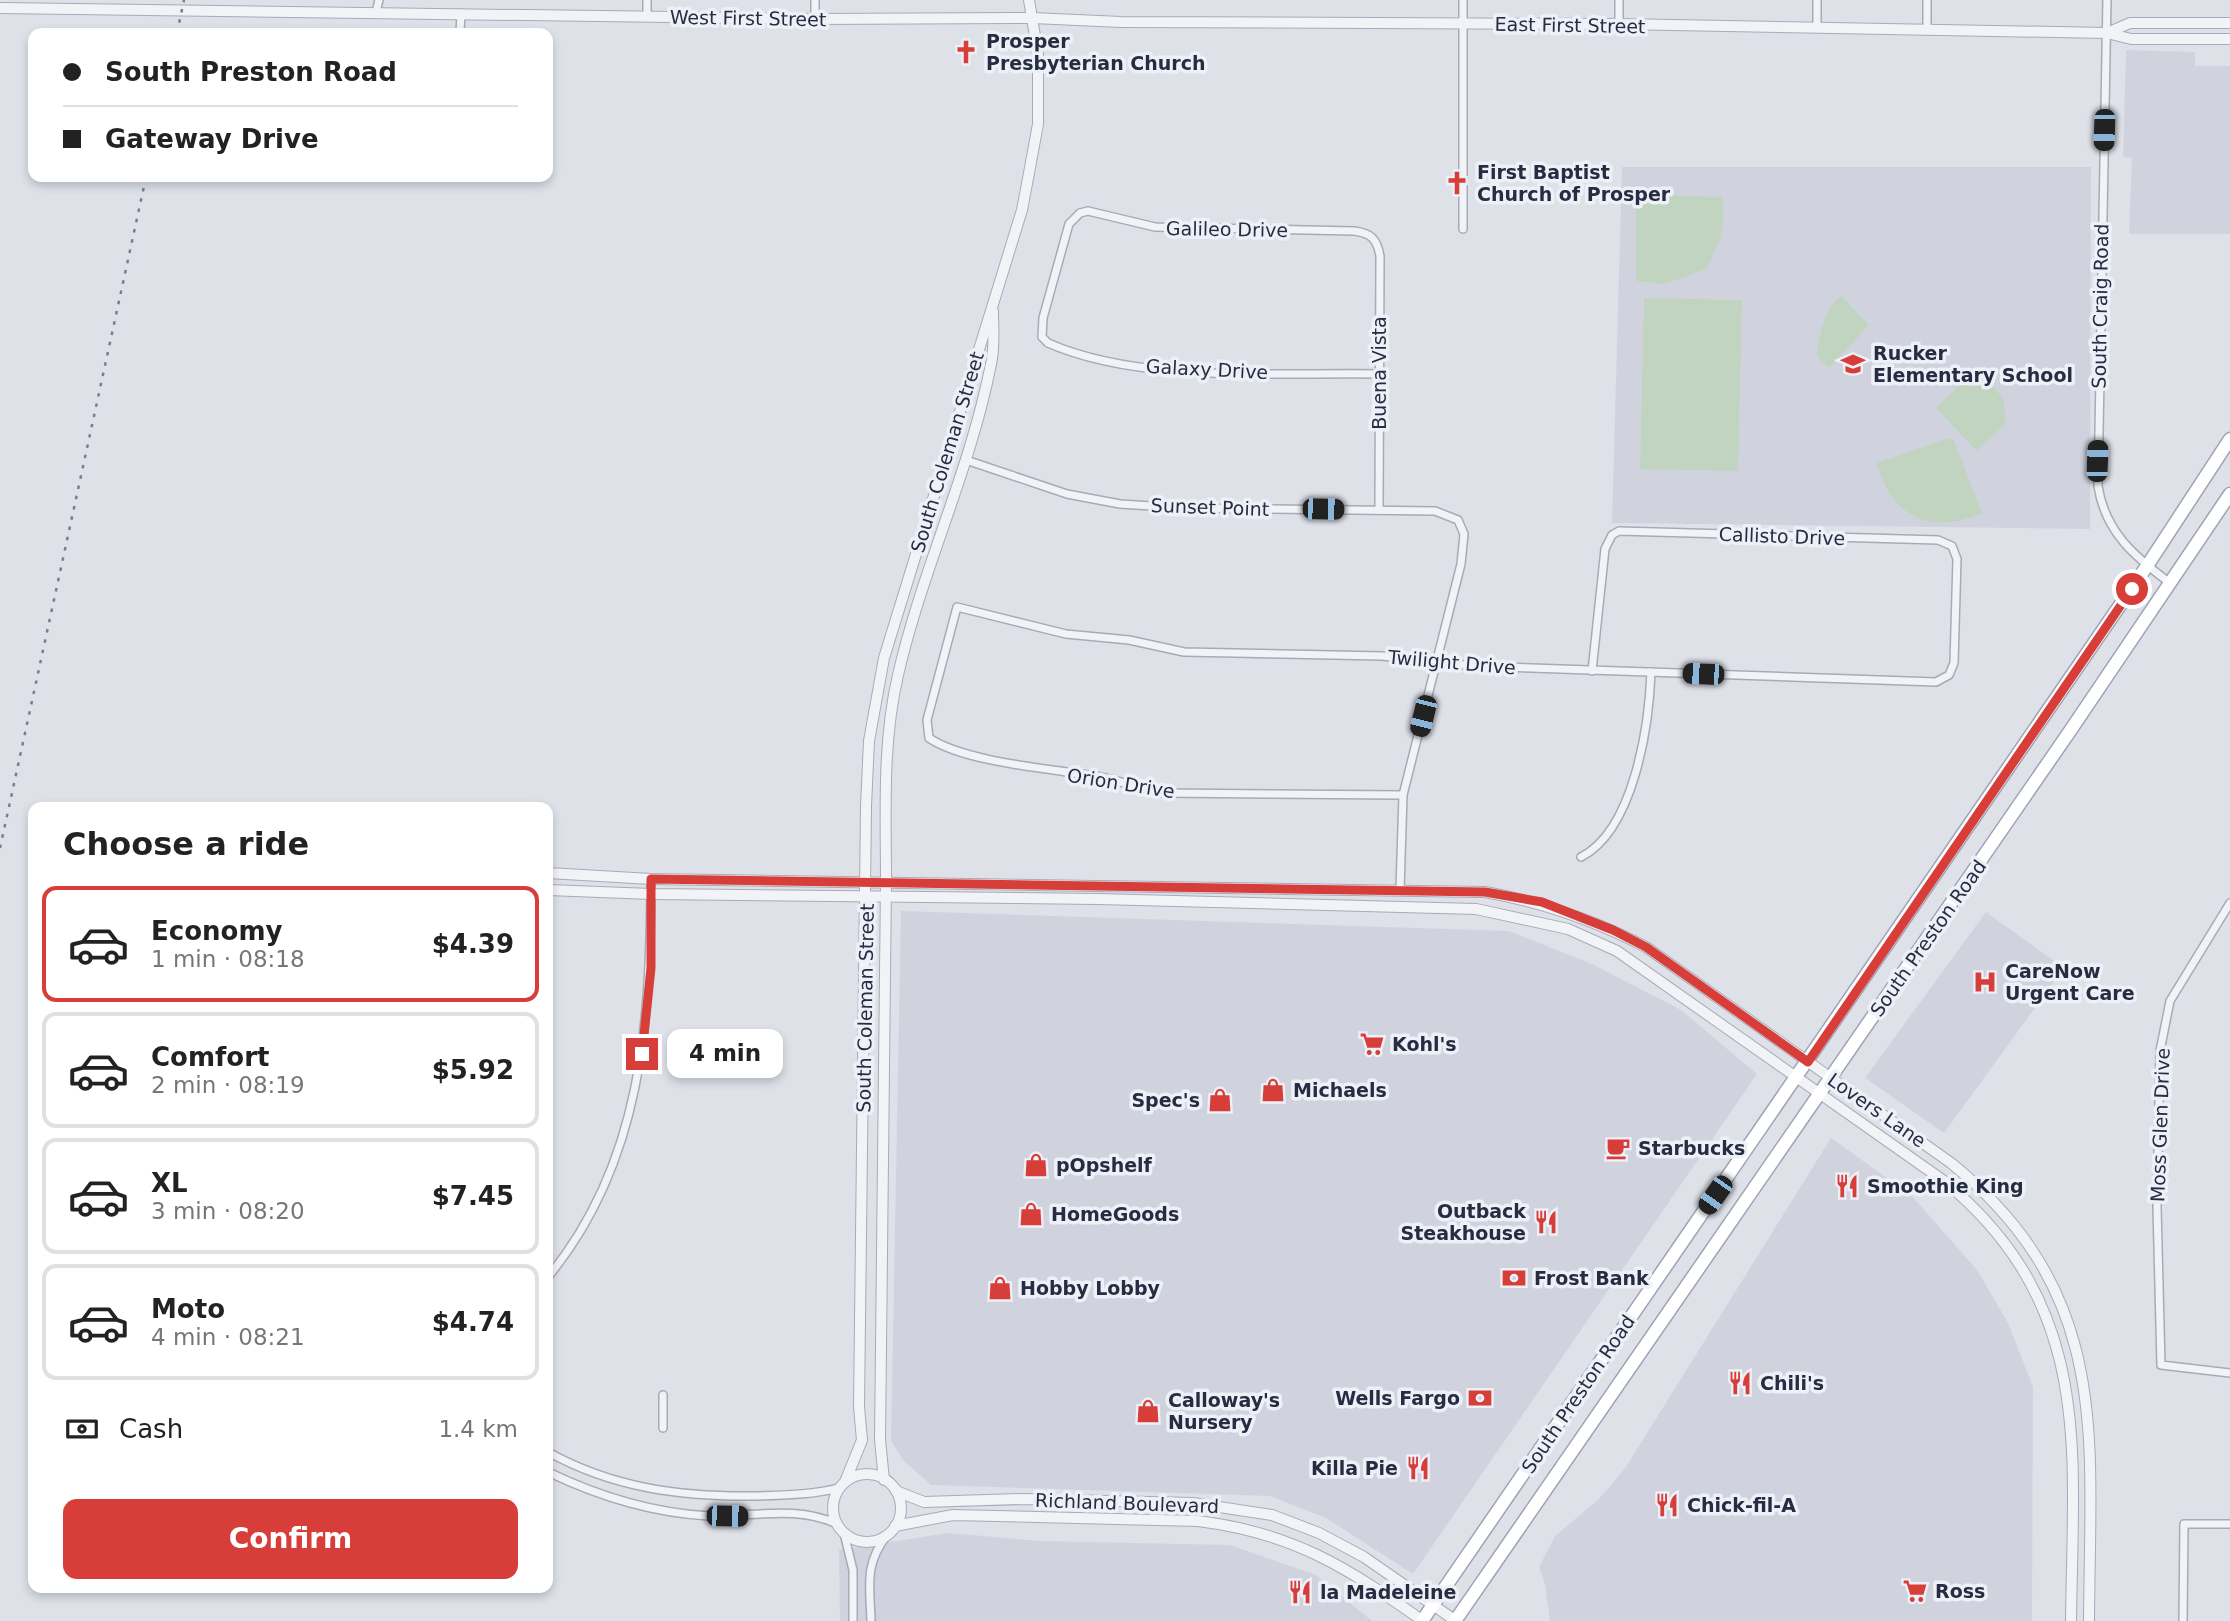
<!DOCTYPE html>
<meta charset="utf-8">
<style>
body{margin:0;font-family:"DejaVu Sans",sans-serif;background:#f6f6f6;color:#222;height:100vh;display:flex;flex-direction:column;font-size:26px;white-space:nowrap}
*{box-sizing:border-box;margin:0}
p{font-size:23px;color:#767676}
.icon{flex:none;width:38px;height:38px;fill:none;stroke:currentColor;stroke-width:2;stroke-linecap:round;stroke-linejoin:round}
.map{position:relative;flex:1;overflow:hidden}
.side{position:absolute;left:28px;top:802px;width:525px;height:791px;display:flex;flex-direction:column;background:#fff;border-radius:14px;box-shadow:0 4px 10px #0003}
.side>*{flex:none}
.hud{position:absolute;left:28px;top:28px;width:525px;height:154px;border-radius:14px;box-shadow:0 4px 10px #0003;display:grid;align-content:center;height:154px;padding:0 35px;background:#fff}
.end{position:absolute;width:32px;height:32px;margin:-16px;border:9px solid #d73e3a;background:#fff;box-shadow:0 0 0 4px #fff}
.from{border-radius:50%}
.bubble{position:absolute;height:49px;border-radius:14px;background:#fff;box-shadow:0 4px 10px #0003;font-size:23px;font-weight:800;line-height:49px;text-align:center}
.car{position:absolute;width:21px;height:42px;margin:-21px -10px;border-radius:9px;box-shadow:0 0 5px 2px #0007;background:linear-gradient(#222 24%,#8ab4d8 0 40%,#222 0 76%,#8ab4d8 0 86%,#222 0)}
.hud b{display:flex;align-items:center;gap:24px;height:66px;font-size:26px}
.hud b+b{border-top:2px solid #e0e0e0}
.hud i{width:18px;height:18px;background:#222}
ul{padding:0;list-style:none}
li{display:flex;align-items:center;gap:21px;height:116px;margin:0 14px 10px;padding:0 21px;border:4px solid #e0e0e0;border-radius:14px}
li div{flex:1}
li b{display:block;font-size:26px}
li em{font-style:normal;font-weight:800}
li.active{border-color:#d73e3a}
li>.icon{width:63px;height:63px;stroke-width:1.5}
h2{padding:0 35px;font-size:32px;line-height:84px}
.pay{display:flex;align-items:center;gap:18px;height:77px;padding:0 35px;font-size:26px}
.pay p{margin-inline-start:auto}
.primary-button{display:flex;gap:14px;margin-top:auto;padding:14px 35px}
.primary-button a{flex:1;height:80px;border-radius:14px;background:#d73e3a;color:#fff;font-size:28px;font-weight:800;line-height:80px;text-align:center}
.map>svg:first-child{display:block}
.built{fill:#d0d3de}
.green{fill:#c1d4bf}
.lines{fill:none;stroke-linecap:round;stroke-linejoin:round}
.minor-casing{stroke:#a8abb7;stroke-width:10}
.tertiary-casing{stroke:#a8abb7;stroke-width:12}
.primary-casing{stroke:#9da3b6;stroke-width:15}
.minor{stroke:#f2f3f7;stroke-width:7}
.tertiary{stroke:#f2f3f7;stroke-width:10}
.primary{stroke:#fff;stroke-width:12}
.rail{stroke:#777d94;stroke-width:2.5;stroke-dasharray:3.5 7;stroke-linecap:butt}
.route{stroke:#d73e3a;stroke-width:9}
.labels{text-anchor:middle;stroke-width:7;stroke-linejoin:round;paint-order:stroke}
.street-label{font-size:19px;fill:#262c41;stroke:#eef0f7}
.poi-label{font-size:19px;font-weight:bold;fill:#262c41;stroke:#eef0f7;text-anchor:start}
</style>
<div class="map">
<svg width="2230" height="1621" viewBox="0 0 2230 1621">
<rect width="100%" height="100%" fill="#dfe1e9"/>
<g class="built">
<polygon points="2126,50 2195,52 2195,66 2230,66 2230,234 2129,234 2132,158 2123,157"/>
<polygon points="1622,167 2091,167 2090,529 1612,523"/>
<polygon points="901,911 1509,931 1594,965 1681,1010 1757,1074 1413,1574 1326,1518 1270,1496 931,1485 904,1461 891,1441"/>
<polygon points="1986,912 2064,968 1944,1133 1865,1078"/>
<polygon points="1831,1138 1912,1196 1977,1270 2008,1323 2033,1387 2032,1621 1550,1621 1545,1584 1539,1567 1555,1536 1599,1499 1626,1467"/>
<polygon points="948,1533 1040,1541 1230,1545 1316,1575 1372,1621 840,1621 839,1550"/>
</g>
<g class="green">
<path d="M1643,195l79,2c3,32 -1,44 -16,72l-41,15 -29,-3v-79z"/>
<path d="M1841,296l28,29 -40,43 -12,-12c1,-20 8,-48 24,-60z"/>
<polygon points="1644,298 1742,300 1738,471 1640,469"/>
<polygon points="1976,369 2003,398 2006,423 1977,451 1936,408"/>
<path d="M1949,438l5,3 28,72c-52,23 -90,4 -105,-50z"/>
</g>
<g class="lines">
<g class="minor-casing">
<g id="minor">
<polyline points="1463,0 1463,229"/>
<polyline points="1619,0 1619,24"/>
<path d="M2107,0l-9,486c7,46 37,71 72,97"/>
<polyline points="376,12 379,0"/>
<polyline points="647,17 647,0"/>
<polyline points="815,19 815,0"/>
<polyline points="1817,28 1817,0"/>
<polyline points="1927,28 1927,0"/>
<polyline points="460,33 461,13"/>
<polyline points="966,460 1067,494 1120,504 1183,508 1435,511 1458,520 1464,534 1461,564 1403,795 1400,889"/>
<path d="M1379,510l1,-254c-3,-17 -9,-23 -26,-25l-199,-4 -67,-16 -8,2 -11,11 -26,94 -1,19 6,6c93,41 230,29 331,31"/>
<path d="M1403,795l-240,-2c-22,-3 -41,-12 -62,-16 -46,-8 -135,-14 -172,-39l-2,-18 30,-113 109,27 63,6 55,12 198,4 91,10 463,16 13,-7 5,-12 3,-104 -5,-13 -14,-6 -319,-9 -7,4 -7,14 -13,122"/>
<path d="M1581,857c53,-27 68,-131 70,-185"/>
<polyline points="2230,903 2170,1001 2160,1051 2157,1207 2161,1365 2230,1373"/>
<path d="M548,1277c95,-115 102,-256 103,-398"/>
<polyline points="663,1395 663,1428"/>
<path d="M548,1452c65,36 133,45 207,44 29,-1 56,-1 84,-8"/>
<path d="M548,1472c50,24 105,41 161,44 44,1 87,-11 128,8"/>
<polyline points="844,1533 853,1570 853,1621"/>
<path d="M871,1621c-1,-36 -7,-56 16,-86"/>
<polyline points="2183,1621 2184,1524 2230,1524"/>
</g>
</g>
<g class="tertiary-casing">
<g id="tertiary">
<polyline points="0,8 815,19 1033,18 1121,22 1619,24 2107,33 2131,39 2230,39"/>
<polyline points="2107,33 2130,23 2230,23"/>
<path d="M548,873l103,6 834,13c57,10 109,28 161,55l305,216c161,131 139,272 138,458"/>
<path d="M548,890l103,4 447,5 378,10 92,20 49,22 327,230c150,124 129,267 127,440"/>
<circle cx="867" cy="1508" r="34"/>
<path d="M884,1480l-4,-40 6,-558c0,-70 -4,-138 12,-207 24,-105 72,-204 93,-311 4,-16 2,-36 2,-53"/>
<polyline points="845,1482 862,1440 859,1407 866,806 869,741 884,658 1022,210 1029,173 1038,124 1038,54 1029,0"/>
<polyline points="896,1491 924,1502 1022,1499 1193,1503 1272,1515 1319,1533 1364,1557 1456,1621"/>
<path d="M895,1526l58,-11 245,6c96,12 148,46 225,100"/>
</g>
</g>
<g class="primary-casing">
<g id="primary">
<polyline points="1422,1621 2147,566 2230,439"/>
<polyline points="1455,1621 2070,731 2230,494"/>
</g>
</g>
<use href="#minor" class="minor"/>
<use href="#tertiary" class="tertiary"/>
<use href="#primary" class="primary"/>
<g class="rail">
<polyline points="177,33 184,0"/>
<polyline points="0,848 146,177"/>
</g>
</g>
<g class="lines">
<polyline class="route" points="642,1054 651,968 651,879 1485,892 1542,902 1613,930 1646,947 1808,1062 2132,589"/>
</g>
<defs>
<g id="church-bare" transform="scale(1.89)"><path d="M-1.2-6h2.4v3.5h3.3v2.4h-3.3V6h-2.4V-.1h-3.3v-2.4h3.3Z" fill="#d73e3a" stroke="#eef0f7" stroke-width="2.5" paint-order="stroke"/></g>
<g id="school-bare" transform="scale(1.89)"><path d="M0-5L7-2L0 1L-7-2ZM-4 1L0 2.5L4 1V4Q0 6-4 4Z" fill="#d73e3a" stroke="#eef0f7" stroke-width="2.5" paint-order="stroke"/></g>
<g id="hospital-bare" transform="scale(1.89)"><path d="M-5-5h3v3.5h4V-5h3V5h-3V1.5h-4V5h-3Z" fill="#d73e3a" stroke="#eef0f7" stroke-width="2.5" paint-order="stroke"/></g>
<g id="supermarket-bare" transform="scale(1.89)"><path d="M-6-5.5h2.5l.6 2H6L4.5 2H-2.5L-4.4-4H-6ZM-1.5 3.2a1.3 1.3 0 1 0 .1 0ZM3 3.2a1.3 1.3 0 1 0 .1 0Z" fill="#d73e3a" stroke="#eef0f7" stroke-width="2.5" paint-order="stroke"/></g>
<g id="shop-bare" transform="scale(1.89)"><path d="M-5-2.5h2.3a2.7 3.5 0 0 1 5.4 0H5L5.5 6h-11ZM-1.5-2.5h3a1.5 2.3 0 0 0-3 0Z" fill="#d73e3a" stroke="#eef0f7" stroke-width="2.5" paint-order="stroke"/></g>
<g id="cafe-bare" transform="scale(1.89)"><path d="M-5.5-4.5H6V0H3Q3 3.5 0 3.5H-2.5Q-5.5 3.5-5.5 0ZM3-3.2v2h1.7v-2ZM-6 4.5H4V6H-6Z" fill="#d73e3a" stroke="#eef0f7" stroke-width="2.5" paint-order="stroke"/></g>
<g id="restaurant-bare" transform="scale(1.89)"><path d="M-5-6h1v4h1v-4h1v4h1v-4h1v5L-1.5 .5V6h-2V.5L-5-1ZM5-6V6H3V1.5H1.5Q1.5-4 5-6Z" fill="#d73e3a" stroke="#eef0f7" stroke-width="2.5" paint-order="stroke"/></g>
<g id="bank-bare" transform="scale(1.89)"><path d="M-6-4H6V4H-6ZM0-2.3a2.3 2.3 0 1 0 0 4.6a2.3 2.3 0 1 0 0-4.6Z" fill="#d73e3a" stroke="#eef0f7" stroke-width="2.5" paint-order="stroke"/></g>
</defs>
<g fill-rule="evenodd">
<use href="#church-bare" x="966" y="52"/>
<use href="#church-bare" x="1457" y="183"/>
<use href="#school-bare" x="1853" y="364"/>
<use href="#hospital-bare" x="1985" y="982"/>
<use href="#supermarket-bare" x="1372" y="1044"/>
<use href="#shop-bare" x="1273" y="1090"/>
<use href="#shop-bare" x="1220" y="1100"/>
<use href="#cafe-bare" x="1618" y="1148"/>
<use href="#shop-bare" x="1036" y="1165"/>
<use href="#restaurant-bare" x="1847" y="1186"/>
<use href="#shop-bare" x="1031" y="1214"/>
<use href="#restaurant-bare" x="1546" y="1222"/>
<use href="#bank-bare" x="1514" y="1278"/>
<use href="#shop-bare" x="1000" y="1288"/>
<use href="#restaurant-bare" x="1740" y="1383"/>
<use href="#bank-bare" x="1480" y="1398"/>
<use href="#shop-bare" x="1148" y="1411"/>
<use href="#restaurant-bare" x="1418" y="1468"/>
<use href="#restaurant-bare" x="1667" y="1505"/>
<use href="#supermarket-bare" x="1915" y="1591"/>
<use href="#restaurant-bare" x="1300" y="1592"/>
</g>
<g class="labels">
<g class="street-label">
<text transform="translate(748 18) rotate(1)" y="7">West First Street</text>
<text transform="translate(1570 25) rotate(1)" y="7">East First Street</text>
<text transform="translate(1227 229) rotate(1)" y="7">Galileo Drive</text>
<text transform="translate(2100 306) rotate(-89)" y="7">South Craig Road</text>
<text transform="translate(1207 369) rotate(3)" y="7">Galaxy Drive</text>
<text transform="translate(1379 373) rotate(-90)" y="7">Buena Vista</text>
<text transform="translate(947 452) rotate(-73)" y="7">South Coleman Street</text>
<text transform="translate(1210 507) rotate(2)" y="7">Sunset Point</text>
<text transform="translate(1782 536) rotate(2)" y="7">Callisto Drive</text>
<text transform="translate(1452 662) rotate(5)" y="7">Twilight Drive</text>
<text transform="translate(1121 783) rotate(9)" y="7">Orion Drive</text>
<text transform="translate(1928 938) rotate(-55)" y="7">South Preston Road</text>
<text transform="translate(865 1008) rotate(-89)" y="7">South Coleman Street</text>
<text transform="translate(1877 1110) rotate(35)" y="7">Lovers Lane</text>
<text transform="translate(2160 1125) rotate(-88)" y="7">Moss Glen Drive</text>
<text transform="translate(1578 1394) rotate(-56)" y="7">South Preston Road</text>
<text transform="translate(1127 1503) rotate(2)" y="7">Richland Boulevard</text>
</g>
<g class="poi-label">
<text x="986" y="48">Prosper<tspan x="986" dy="22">Presbyterian Church</tspan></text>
<text x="1477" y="179">First Baptist<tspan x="1477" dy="22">Church of Prosper</tspan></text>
<text x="1873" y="360">Rucker<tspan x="1873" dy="22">Elementary School</tspan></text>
<text x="2005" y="978">CareNow<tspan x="2005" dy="22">Urgent Care</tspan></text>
<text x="1392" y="1051">Kohl's</text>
<text x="1293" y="1097">Michaels</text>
<text x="1200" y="1107" text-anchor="end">Spec's</text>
<text x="1638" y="1155">Starbucks</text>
<text x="1056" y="1172">pOpshelf</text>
<text x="1867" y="1193">Smoothie King</text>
<text x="1526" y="1218" text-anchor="end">Outback<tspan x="1526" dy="22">Steakhouse</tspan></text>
<text x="1051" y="1221">HomeGoods</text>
<text x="1534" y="1285">Frost Bank</text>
<text x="1020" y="1295">Hobby Lobby</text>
<text x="1760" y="1390">Chili's</text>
<text x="1460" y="1405" text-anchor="end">Wells Fargo</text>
<text x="1168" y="1407">Calloway's<tspan x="1168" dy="22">Nursery</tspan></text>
<text x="1398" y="1475" text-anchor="end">Killa Pie</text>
<text x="1687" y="1512">Chick-fil-A</text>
<text x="1935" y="1598">Ross</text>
<text x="1320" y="1599">la Madeleine</text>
</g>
</g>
</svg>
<i class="end from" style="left:2132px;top:589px"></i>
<i class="end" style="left:642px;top:1054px"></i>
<div class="bubble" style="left:667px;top:1029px;width:116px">4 min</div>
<i class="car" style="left:2104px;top:130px;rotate:182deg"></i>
<i class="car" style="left:2097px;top:461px;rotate:2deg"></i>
<i class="car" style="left:1323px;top:509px;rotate:91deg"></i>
<i class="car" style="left:1703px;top:674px;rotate:272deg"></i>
<i class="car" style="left:1423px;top:716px;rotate:194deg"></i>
<i class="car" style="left:1715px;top:1195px;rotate:215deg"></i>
<i class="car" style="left:727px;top:1516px;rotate:91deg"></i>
<div class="hud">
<b><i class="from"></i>South Preston Road</b>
<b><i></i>Gateway Drive</b>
</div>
<section class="side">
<h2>Choose a ride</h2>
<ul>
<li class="active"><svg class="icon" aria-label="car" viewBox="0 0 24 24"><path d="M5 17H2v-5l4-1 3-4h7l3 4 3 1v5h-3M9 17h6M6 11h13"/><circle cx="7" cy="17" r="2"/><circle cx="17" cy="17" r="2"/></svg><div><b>Economy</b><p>1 min · 08:18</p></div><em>$4.39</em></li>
<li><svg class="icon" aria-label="car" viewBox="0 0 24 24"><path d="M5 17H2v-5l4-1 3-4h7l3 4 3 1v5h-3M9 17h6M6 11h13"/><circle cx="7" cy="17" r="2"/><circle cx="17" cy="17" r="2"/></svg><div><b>Comfort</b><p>2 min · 08:19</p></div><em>$5.92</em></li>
<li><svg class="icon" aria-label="car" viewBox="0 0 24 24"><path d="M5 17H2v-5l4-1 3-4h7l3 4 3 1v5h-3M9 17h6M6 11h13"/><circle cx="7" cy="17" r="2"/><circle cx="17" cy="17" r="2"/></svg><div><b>XL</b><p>3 min · 08:20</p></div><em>$7.45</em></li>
<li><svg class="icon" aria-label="car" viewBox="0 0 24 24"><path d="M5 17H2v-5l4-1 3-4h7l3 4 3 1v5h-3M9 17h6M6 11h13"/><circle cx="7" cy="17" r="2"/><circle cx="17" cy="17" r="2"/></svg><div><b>Moto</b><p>4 min · 08:21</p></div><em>$4.74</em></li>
</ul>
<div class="pay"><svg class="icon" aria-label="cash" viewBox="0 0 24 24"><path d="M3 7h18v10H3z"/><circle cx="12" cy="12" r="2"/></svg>Cash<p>1.4 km</p></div>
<div class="primary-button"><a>Confirm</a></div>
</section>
</div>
